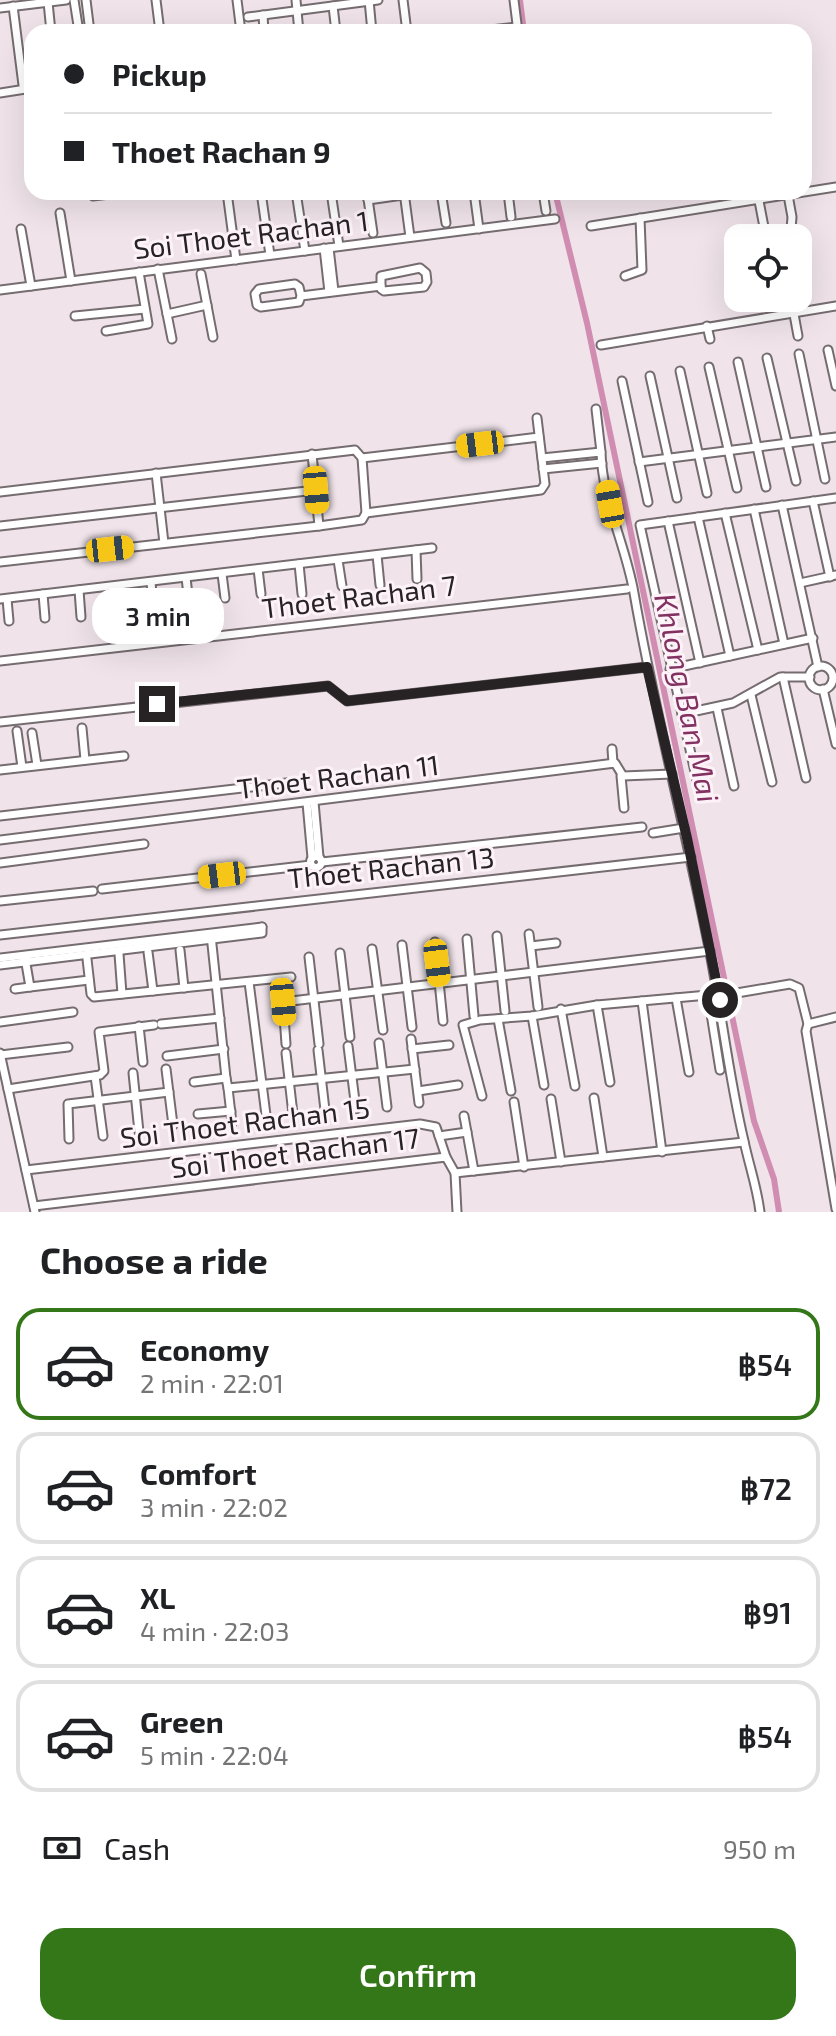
<!DOCTYPE html>
<meta charset="utf-8">
<style>
body{margin:0;font-family:"Exo 2",sans-serif;background:#f2f2f2;color:#202124;height:100vh;display:flex;flex-direction:column;font-size:30px;white-space:nowrap}
*{box-sizing:border-box;margin:0}
p{font-size:26px;color:#757577}
.icon{flex:none;width:44px;height:44px;fill:none;stroke:currentColor;stroke-width:2;stroke-linecap:round;stroke-linejoin:round}
.map{position:relative;height:1212px;overflow:hidden}
.details{display:flex;flex-direction:column;background:#fff;flex:1}
.details>*{flex:none}
.top-card{position:absolute;left:24px;top:24px;width:788px;height:176px;border-radius:24px;box-shadow:0 8px 32px #0002;display:grid;align-content:center;height:176px;padding:0 40px;background:#fff}
.fabs{position:absolute;left:724px;top:224px;display:grid;gap:16px}
.fabs a{display:grid;place-items:center;width:88px;height:88px;border-radius:16px;background:#fff;box-shadow:0 8px 32px #0002;font-size:40px}
.end{position:absolute;width:36px;height:36px;margin:-18px;border:10px solid #272325;background:#fff;box-shadow:0 0 0 4px #fff}
.from{border-radius:50%}
.bubble{position:absolute;height:56px;border-radius:24px;background:#fff;box-shadow:0 8px 32px #0002;font-size:26px;font-weight:600;line-height:56px;text-align:center}
.car{position:absolute;width:24px;height:48px;margin:-24px -12px;border-radius:10px;box-shadow:0 0 6px 2px #0007;background:linear-gradient(#f5c518 24%,#345 0 40%,#f5c518 0 76%,#345 0 86%,#f5c518 0)}
.top-card b{display:flex;align-items:center;gap:28px;height:76px;font-size:30px}
.top-card b+b{border-top:2px solid #e0e0e0}
.top-card i{width:20px;height:20px;background:#202124}
ul{padding:0;list-style:none}
li{display:flex;align-items:center;gap:24px;height:112px;margin:0 16px 12px;padding:0 24px;border:4px solid #e0e0e0;border-radius:24px}
li div{flex:1}
li b{display:block;font-size:30px}
li em{font-style:normal;font-weight:600}
li.on{border-color:#337719}
li>.icon{width:72px;height:72px;stroke-width:1.5}
h2{padding:0 40px;font-size:36px;line-height:96px}
.pay{display:flex;align-items:center;gap:20px;height:88px;padding:0 40px;font-size:30px}
.pay p{margin-inline-start:auto}
.button{display:flex;gap:16px;margin-top:auto;padding:16px 40px}
.button a{flex:1;height:92px;border-radius:24px;background:#337719;color:#fff;font-size:32px;font-weight:600;line-height:92px;text-align:center}
.map>svg:first-child{display:block}
.lines{fill:none;stroke-linecap:round;stroke-linejoin:round}
.canal{stroke:#d18db1;stroke-width:6}
.minor-casing{stroke:#756c70;stroke-width:11}
.minor{stroke:#fff;stroke-width:7}
.route{stroke:#272325;stroke-width:10}
.labels{text-anchor:middle;stroke-width:6;stroke-linejoin:round;paint-order:stroke}
.street-label{font-size:28px;fill:#272325;stroke:#fdf2f7}
.water-label{font-size:30px;font-style:italic;fill:#823161;stroke:#fdf2f7}
</style>
<div class="map">
<svg width="836" height="1212" viewBox="0 0 836 1212">
<rect width="100%" height="100%" fill="#f0e4ea"/>
<g class="lines">
<g class="canal">
<polyline points="520,0 524,32"/>
<polyline points="555,192 587,323 754,1121 774,1179 779,1212"/>
</g>
<g class="minor-casing">
<g id="minor">
<polyline points="74,0 79,32"/>
<polyline points="86,0 90,32"/>
<polyline points="156,0 160,32"/>
<polyline points="237,0 241,32"/>
<polyline points="296,0 299,32"/>
<polyline points="369,0 372,32"/>
<polyline points="403,0 407,32"/>
<polyline points="514,0 518,32"/>
<polyline points="48,2 51,32"/>
<polyline points="13,6 23,85"/>
<polyline points="333,6 336,32"/>
<polyline points="0,8 66,0"/>
<polyline points="263,15 264,32"/>
<polyline points="248,17 378,0"/>
<polyline points="473,32 516,27"/>
<polyline points="0,93 32,88"/>
<polyline points="227,192 236,260"/>
<polyline points="261,192 270,255"/>
<polyline points="296,192 305,251"/>
<polyline points="331,192 339,246"/>
<polyline points="367,192 373,233"/>
<polyline points="404,192 410,237"/>
<polyline points="441,192 446,223"/>
<polyline points="474,192 479,229"/>
<polyline points="508,192 511,217"/>
<polyline points="543,192 546,211"/>
<polyline points="788,195 792,217 791,229"/>
<polyline points="93,196 126,192"/>
<polyline points="368,200 424,192"/>
<polyline points="759,201 764,227"/>
<polyline points="60,213 71,281"/>
<polyline points="591,226 836,187"/>
<polyline points="21,229 31,286"/>
<polyline points="324,248 329,292"/>
<polyline points="329,248 334,291"/>
<polygon points="420,268 426,273 427,282 424,287 384,291 381,289 381,276"/>
<polyline points="158,269 172,339"/>
<polyline points="201,274 213,337"/>
<polyline points="625,276 642,270 640,218"/>
<polyline points="0,290 555,219"/>
<polyline points="301,296 299,287 295,284 259,289 255,294 257,305 261,307 299,302 301,296 381,286"/>
<polyline points="791,298 798,336"/>
<polyline points="167,314 207,305"/>
<polyline points="75,316 145,309"/>
<polyline points="707,326 710,339"/>
<polyline points="106,331 148,324 139,272"/>
<polyline points="601,345 836,306"/>
<polyline points="828,350 836,386"/>
<polyline points="799,354 825,479"/>
<polyline points="767,358 796,481"/>
<polyline points="738,362 766,487"/>
<polyline points="709,367 737,488"/>
<polyline points="680,371 707,493"/>
<polyline points="650,376 677,498"/>
<polyline points="622,381 648,502"/>
<polyline points="596,409 601,452"/>
<polyline points="312,454 319,526"/>
<polyline points="362,458 539,437"/>
<path d="M542,458l59,-6c1,48 25,94 33,141 20,116 50,230 73,345 14,67 21,136 37,203 5,24 13,46 16,71"/>
<polyline points="639,462 836,437"/>
<polyline points="543,469 602,463"/>
<polyline points="156,473 164,543"/>
<polyline points="0,492 355,450 362,458 366,513 362,520 319,526 0,562"/>
<polyline points="813,501 830,577"/>
<polyline points="782,505 818,667"/>
<polyline points="754,509 784,644"/>
<polyline points="366,513 541,490 545,484 537,418"/>
<polyline points="725,513 758,650"/>
<polyline points="698,517 730,656"/>
<polyline points="668,521 700,663"/>
<polyline points="0,526 316,490"/>
<polyline points="416,550 417,579"/>
<polyline points="377,555 380,585"/>
<polyline points="338,560 342,586"/>
<polyline points="299,564 302,594"/>
<polyline points="258,569 261,594"/>
<polyline points="222,574 225,598"/>
<polyline points="186,578 189,603"/>
<polyline points="151,582 153,606"/>
<polyline points="800,583 836,575"/>
<polyline points="115,586 118,611"/>
<polyline points="79,590 81,617"/>
<polyline points="43,594 45,618"/>
<polyline points="0,599 432,548"/>
<polyline points="7,599 9,621"/>
<polyline points="0,661 627,589"/>
<circle cx="821" cy="678" r="12"/>
<polyline points="670,669 813,638"/>
<polyline points="783,677 806,778"/>
<polyline points="823,689 836,744"/>
<polyline points="751,695 772,782"/>
<polyline points="717,708 734,786"/>
<polyline points="682,714 733,703 780,677 810,677"/>
<polyline points="0,722 328,686 347,701 647,667"/>
<polyline points="82,728 85,760"/>
<polyline points="17,731 22,767"/>
<polyline points="32,733 37,765"/>
<polyline points="612,749 613,763"/>
<polyline points="0,770 124,756"/>
<polyline points="621,776 624,808"/>
<polyline points="699,790 640,525 836,498"/>
<polyline points="314,802 319,857"/>
<polyline points="307,803 312,858"/>
<polyline points="0,816 295,782"/>
<polyline points="653,833 684,828"/>
<polyline points="0,840 615,763 623,776 672,774"/>
<circle cx="316" cy="862" r="5.5"/>
<polyline points="322,862 642,827"/>
<polyline points="0,863 144,844"/>
<polyline points="102,889 311,865"/>
<polyline points="0,901 93,891"/>
<polyline points="529,934 538,1007"/>
<polyline points="0,935 691,857"/>
<polyline points="211,935 226,1078"/>
<polyline points="497,936 505,1011"/>
<polyline points="467,939 474,1016"/>
<polyline points="435,942 443,1021"/>
<polyline points="402,945 412,1027"/>
<polyline points="531,946 556,943"/>
<polyline points="372,949 383,1030"/>
<polyline points="180,950 184,988"/>
<polyline points="148,952 153,991"/>
<polyline points="340,953 350,1037"/>
<polyline points="119,954 122,994"/>
<polyline points="309,957 319,1044"/>
<polyline points="0,958 262,927"/>
<polyline points="25,958 30,987 89,980"/>
<polyline points="87,959 91,994 94,997 291,977"/>
<polyline points="0,965 262,933 262,927"/>
<polyline points="249,982 266,1115"/>
<polyline points="15,989 30,987"/>
<polyline points="719,996 790,984 799,988 808,1024 806,1031 836,1209"/>
<polyline points="676,998 689,1072"/>
<polyline points="642,1001 662,1152"/>
<polyline points="597,1005 610,1082"/>
<polyline points="561,1009 575,1086"/>
<polyline points="532,1016 544,1085"/>
<polyline points="498,1019 511,1091"/>
<polyline points="0,1022 73,1012"/>
<polyline points="161,1024 220,1018"/>
<polyline points="808,1024 836,1017"/>
<polyline points="139,1026 143,1062"/>
<polyline points="411,1039 419,1103"/>
<polyline points="379,1043 387,1107"/>
<polyline points="286,1044 283,1002 710,951"/>
<polyline points="348,1046 356,1109"/>
<polyline points="412,1049 449,1045"/>
<polyline points="318,1050 325,1110"/>
<polyline points="0,1053 35,1212"/>
<polyline points="286,1053 293,1114"/>
<polyline points="0,1055 68,1047"/>
<polyline points="167,1056 224,1049"/>
<polyline points="166,1069 173,1125"/>
<polyline points="133,1073 139,1132"/>
<polyline points="95,1076 103,1136"/>
<polyline points="194,1082 226,1078 228,1088 415,1069"/>
<polyline points="228,1088 232,1123"/>
<polyline points="8,1089 100,1075 104,1071 99,1032 154,1025"/>
<polyline points="418,1091 458,1085"/>
<polyline points="482,1096 463,1025 480,1020 532,1016 597,1005 708,995 720,1070"/>
<polyline points="594,1098 603,1157"/>
<polyline points="551,1099 561,1162"/>
<polyline points="514,1102 524,1167"/>
<polyline points="198,1114 231,1111"/>
<polyline points="464,1116 474,1171"/>
<polyline points="439,1136 467,1132"/>
<polyline points="69,1139 68,1104 169,1092"/>
<polyline points="26,1170 420,1124 436,1127 446,1157"/>
<polyline points="455,1173 457,1212"/>
<polyline points="34,1206 446,1157 455,1173 744,1142"/>
</g>
</g>
<use href="#minor" class="minor"/>
</g>
<g class="lines">
<polyline class="route" points="157,704 328,686 347,701 647,667 687,838 720,1000"/>
</g>
<g class="labels">
<g class="street-label">
<text transform="translate(251 235) rotate(-7)" y="10">Soi Thoet Rachan 1</text>
<text transform="translate(359 597) rotate(-7)" y="10">Thoet Rachan 7</text>
<text transform="translate(338 777) rotate(-7)" y="10">Thoet Rachan 11</text>
<text transform="translate(391 868) rotate(-6)" y="10">Thoet Rachan 13</text>
<text transform="translate(245 1123) rotate(-7)" y="10">Soi Thoet Rachan 15</text>
<text transform="translate(295 1153) rotate(-7)" y="10">Soi Thoet Rachan 17</text>
</g>
<g class="water-label">
<text transform="translate(686 698) rotate(78)" y="10">Khlong Ban Mai</text>
</g>
</g>
</svg>
<div class="fabs">
<a><svg class="icon" aria-label="locate" viewBox="0 0 24 24"><circle cx="12" cy="12" r="6"/><path d="M12 2v4M12 18v4M2 12h4M18 12h4"/></svg></a>
</div>
<i class="end from" style="left:720px;top:1000px"></i>
<i class="end" style="left:157px;top:704px"></i>
<div class="bubble" style="left:92px;top:588px;width:132px">3 min</div>
<i class="car" style="left:480px;top:444px;rotate:263deg"></i>
<i class="car" style="left:316px;top:490px;rotate:175deg"></i>
<i class="car" style="left:610px;top:504px;rotate:350deg"></i>
<i class="car" style="left:110px;top:549px;rotate:84deg"></i>
<i class="car" style="left:222px;top:875px;rotate:263deg"></i>
<i class="car" style="left:437px;top:963px;rotate:173deg"></i>
<i class="car" style="left:283px;top:1002px;rotate:175deg"></i>
<div class="top-card">
<b><i class="from"></i>Pickup</b>
<b><i></i>Thoet Rachan 9</b>
</div>
</div>
<section class="details">
<h2>Choose a ride</h2>
<ul>
<li class="on"><svg class="icon" aria-label="car" viewBox="0 0 24 24"><path d="M5 17H2v-5l4-1 3-4h7l3 4 3 1v5h-3M9 17h6M6 11h13"/><circle cx="7" cy="17" r="2"/><circle cx="17" cy="17" r="2"/></svg><div><b>Economy</b><p>2 min · 22:01</p></div><em>฿54</em></li>
<li><svg class="icon" aria-label="car" viewBox="0 0 24 24"><path d="M5 17H2v-5l4-1 3-4h7l3 4 3 1v5h-3M9 17h6M6 11h13"/><circle cx="7" cy="17" r="2"/><circle cx="17" cy="17" r="2"/></svg><div><b>Comfort</b><p>3 min · 22:02</p></div><em>฿72</em></li>
<li><svg class="icon" aria-label="car" viewBox="0 0 24 24"><path d="M5 17H2v-5l4-1 3-4h7l3 4 3 1v5h-3M9 17h6M6 11h13"/><circle cx="7" cy="17" r="2"/><circle cx="17" cy="17" r="2"/></svg><div><b>XL</b><p>4 min · 22:03</p></div><em>฿91</em></li>
<li><svg class="icon" aria-label="car" viewBox="0 0 24 24"><path d="M5 17H2v-5l4-1 3-4h7l3 4 3 1v5h-3M9 17h6M6 11h13"/><circle cx="7" cy="17" r="2"/><circle cx="17" cy="17" r="2"/></svg><div><b>Green</b><p>5 min · 22:04</p></div><em>฿54</em></li>
</ul>
<div class="pay"><svg class="icon" aria-label="cash" viewBox="0 0 24 24"><path d="M3 7h18v10H3z"/><circle cx="12" cy="12" r="2"/></svg>Cash<p>950 m</p></div>
<div class="button"><a>Confirm</a></div>
</section>
